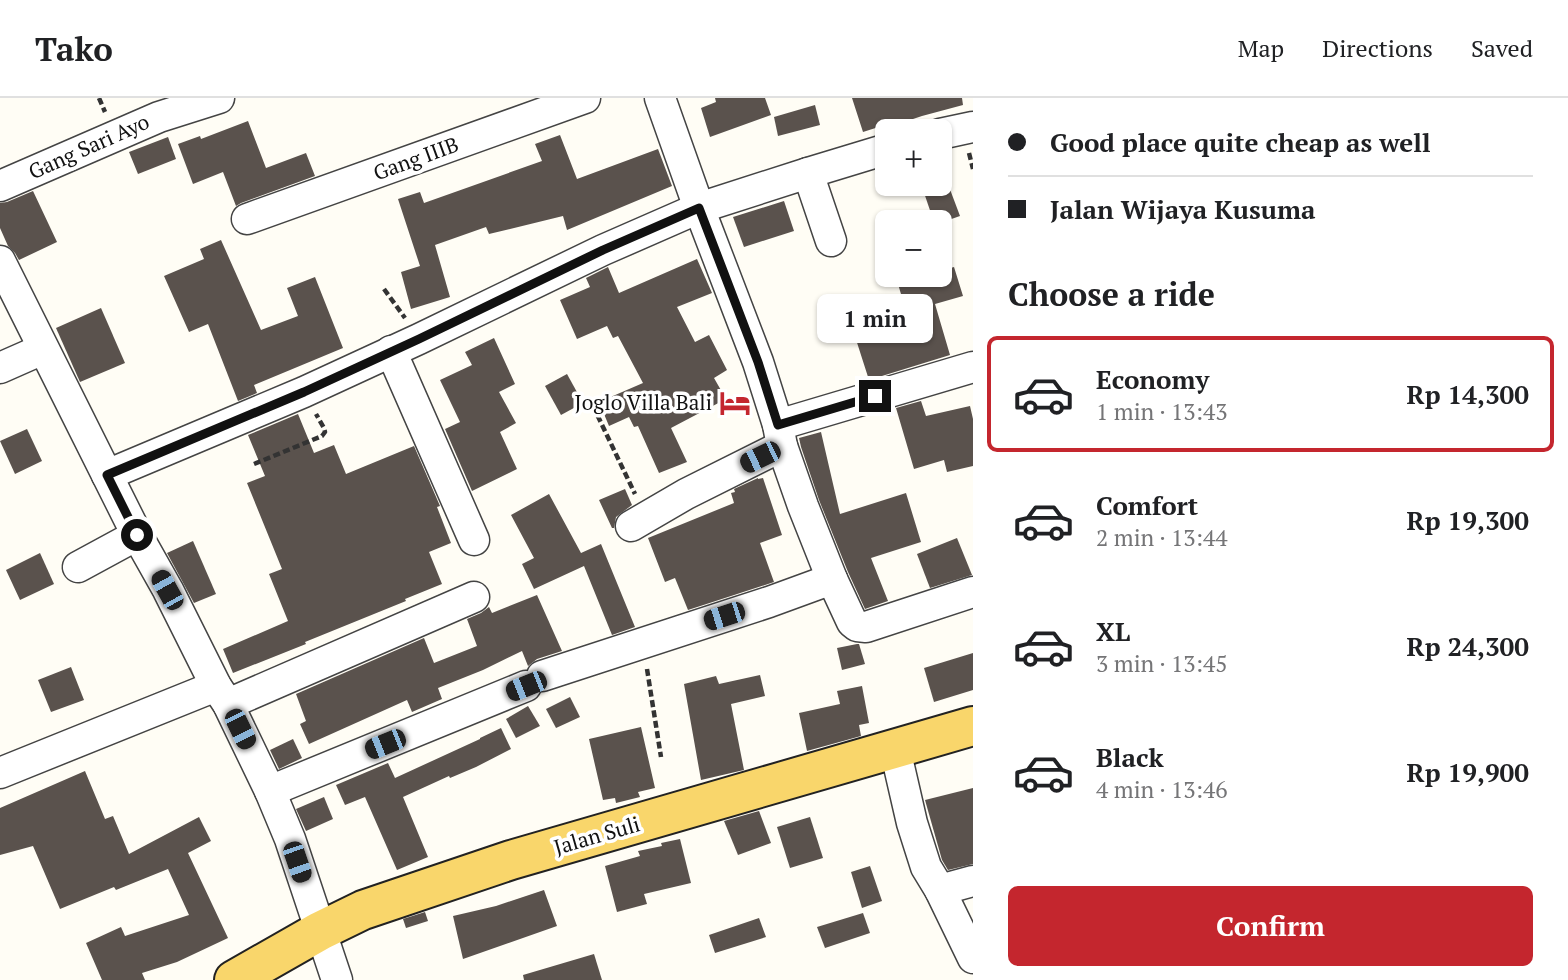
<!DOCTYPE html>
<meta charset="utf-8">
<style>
body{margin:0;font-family:"PT Serif",serif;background:#f6f6f6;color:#202124;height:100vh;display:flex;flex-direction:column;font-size:26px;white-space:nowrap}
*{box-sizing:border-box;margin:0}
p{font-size:23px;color:#757577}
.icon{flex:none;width:38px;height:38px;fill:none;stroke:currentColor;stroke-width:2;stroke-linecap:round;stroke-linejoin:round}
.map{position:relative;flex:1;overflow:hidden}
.panel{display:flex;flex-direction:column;background:#fff;width:595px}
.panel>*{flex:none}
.banner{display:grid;align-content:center;height:154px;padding:0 35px;background:#fff}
.fabs{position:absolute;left:875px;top:21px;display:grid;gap:14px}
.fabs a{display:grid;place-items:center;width:77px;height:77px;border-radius:10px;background:#fff;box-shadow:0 2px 5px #0004;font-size:35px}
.end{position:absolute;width:32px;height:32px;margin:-16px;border:9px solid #111;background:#fff;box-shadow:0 0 0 4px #fff}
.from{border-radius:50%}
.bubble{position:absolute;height:49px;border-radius:10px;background:#fff;box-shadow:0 2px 5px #0004;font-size:23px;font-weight:800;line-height:49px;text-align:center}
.car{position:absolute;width:21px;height:42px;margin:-21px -10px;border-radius:9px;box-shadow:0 0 5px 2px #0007;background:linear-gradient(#222 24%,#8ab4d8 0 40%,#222 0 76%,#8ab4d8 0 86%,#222 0)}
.banner b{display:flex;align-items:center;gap:24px;height:66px;font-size:26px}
.banner b+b{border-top:2px solid #e0e0e0}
.banner i{width:18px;height:18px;background:#202124}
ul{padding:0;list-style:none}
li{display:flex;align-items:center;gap:21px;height:116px;margin:0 14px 10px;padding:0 21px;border:4px solid transparent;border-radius:10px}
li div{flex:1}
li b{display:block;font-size:26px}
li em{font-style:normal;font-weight:800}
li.selected{border-color:#c4262e}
li>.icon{width:63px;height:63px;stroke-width:1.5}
h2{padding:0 35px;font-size:32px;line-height:84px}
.primary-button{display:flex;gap:14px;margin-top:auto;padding:14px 35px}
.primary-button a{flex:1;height:80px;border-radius:10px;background:#c4262e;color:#fff;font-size:28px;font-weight:800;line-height:80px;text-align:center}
header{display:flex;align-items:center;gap:42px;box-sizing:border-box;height:98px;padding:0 35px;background:#fff;border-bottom:2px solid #e0e0e0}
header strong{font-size:33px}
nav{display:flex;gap:38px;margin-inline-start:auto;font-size:24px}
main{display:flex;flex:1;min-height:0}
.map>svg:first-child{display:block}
.building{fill:#5a524d}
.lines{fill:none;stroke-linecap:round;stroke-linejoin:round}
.minor-casing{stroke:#444;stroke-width:33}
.major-casing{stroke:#222;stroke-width:42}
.path{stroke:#333;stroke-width:4.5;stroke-dasharray:7 3.5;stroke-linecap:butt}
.minor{stroke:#fff;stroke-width:30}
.major{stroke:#f9d66b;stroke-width:38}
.route{stroke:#111;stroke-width:9}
.labels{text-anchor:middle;stroke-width:7;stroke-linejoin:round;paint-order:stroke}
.street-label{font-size:21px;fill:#111;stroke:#fff}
.poi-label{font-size:21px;fill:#111;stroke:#fff;text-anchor:end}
</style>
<header>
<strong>Tako</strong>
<nav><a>Map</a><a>Directions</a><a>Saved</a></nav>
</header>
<main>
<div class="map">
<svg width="973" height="882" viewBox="0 0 973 882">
<rect width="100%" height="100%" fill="#fffdf5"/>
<g class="building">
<polygon points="715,0 765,0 771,17 710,39 701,10 716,4"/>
<polygon points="852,0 962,0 963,7 922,18 889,29 888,26 863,34"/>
<polygon points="815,7 820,27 778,38 774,19"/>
<polygon points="248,23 266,70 306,55 315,78 241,105 236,108 223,74 193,86 178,46 200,38 201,41"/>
<polygon points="560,37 577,81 658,51 672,88 567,132 563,118 489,136 486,129 435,147 450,199 411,211 401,174 420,168 398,101 420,94 424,105 542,63 535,46"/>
<polygon points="168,39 176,61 138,76 129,54"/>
<polygon points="921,86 948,86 960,118 940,125 934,124"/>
<polygon points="33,93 57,144 19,162 15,155 8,148 0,130 0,105 7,104"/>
<polygon points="784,103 794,133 744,149 733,119"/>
<polygon points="221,142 261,232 298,218 287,190 315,179 343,250 254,287 257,295 238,303 208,226 189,234 164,178 204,161 200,151"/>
<polygon points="697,161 712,195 677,209 695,244 709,237 727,272 714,280 726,301 671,330 687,364 659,375 638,328 634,329 629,319 609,328 599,304 643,285 618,238 613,240 607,228 577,241 560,202 590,189 586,180 608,169 619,195"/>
<polygon points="954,169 963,198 935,206 950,257 869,282 852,229 906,213 898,186 928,177 940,177 940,173"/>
<polygon points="101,210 125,265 80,284 56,230"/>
<polygon points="494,240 515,286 499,294 516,325 500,334 517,371 472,393 445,331 460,324 440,282 472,267 465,254"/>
<polygon points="567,276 583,305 561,317 545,288"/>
<polygon points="921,303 926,318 970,308 973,321 973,368 947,374 944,362 914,371 896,310"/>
<polygon points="298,316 314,355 334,347 346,376 414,348 440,408 437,409 451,445 429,454 442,486 405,501 406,503 305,544 306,546 233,575 223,551 288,523 269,476 282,471 247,385 265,378 248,337"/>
<polygon points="27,331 42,363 15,376 0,343"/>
<polygon points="821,334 840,416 906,395 921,444 871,460 888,503 865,511 848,474 819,402 801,349 799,340"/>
<polygon points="758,380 758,381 763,380 782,437 760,445 774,484 688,512 675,480 665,484 648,440 734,405 731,395 735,394 734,391"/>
<polygon points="625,391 632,407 616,419 614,430 612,430 599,402"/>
<polygon points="549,396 581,455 601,446 635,529 612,537 584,468 534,491 522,466 534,460 511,417"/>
<polygon points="957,440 972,477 930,490 917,456"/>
<polygon points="193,443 216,496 194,505 167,455"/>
<polygon points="40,455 54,486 20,502 6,472"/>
<polygon points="537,497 562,553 537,561 528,568 522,553 483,572 438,590 442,601 412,614 407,602 309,646 300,626 306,623 296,596 424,540 434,565 477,548 467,521 481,515 489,509 492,515"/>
<polygon points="857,546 859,546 865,566 842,572 837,550"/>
<polygon points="973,555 973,592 934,604 924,570"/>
<polygon points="71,569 84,602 51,614 38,582"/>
<polygon points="760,577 765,598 731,606 744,672 701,682 684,586 716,578 719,586"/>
<polygon points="862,588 869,625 859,627 861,638 807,653 799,615 840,606 837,593"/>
<polygon points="570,599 580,619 556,630 546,611"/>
<polygon points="528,608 540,628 516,640 506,621"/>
<polygon points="641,629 655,690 638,694 640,699 616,705 615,700 603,702 589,641"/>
<polygon points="501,630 511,651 476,669 450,680 449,678 403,699 428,759 397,772 365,699 345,707 336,687 388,665 395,680 480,641 480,640"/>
<polygon points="293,641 302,660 279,671 270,652"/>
<polygon points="85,673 105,721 113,718 129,756 199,719 211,743 188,755 228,840 177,864 142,875 145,882 102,882 86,845 121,829 125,838 189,817 168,771 116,792 114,789 60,811 33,748 0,757 0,710"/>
<polygon points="973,690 973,766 948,772 942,762 925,702"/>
<polygon points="324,699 333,721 306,733 296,711"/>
<polygon points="759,713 771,745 738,757 724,723"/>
<polygon points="810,719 823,760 790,770 777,729"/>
<polygon points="680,741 691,785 644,796 647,806 617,814 605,768 640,758 638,753 662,748 661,745"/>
<polygon points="870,768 882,803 862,810 851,774"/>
<polygon points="544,792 557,828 463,861 453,818 496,808"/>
<polygon points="425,814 428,823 406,830 403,821"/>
<polygon points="863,815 870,835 825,850 817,829"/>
<polygon points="759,820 766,839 715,855 709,837"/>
<polygon points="594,856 602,882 524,882 523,877"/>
</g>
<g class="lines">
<g class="minor-casing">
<g id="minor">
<polyline points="660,0 699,110 758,264 778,327 782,348 803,408 832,481 852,524 857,528 866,529 973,494"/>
<polyline points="940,36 973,29"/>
<polyline points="808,75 831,143"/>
<polyline points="0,88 159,19 219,0"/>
<polyline points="247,121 585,0"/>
<polyline points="0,163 137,437 168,492 216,588 228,606 270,693 290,741 337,882"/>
<polyline points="391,253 474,442"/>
<polyline points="0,270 43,251"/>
<polyline points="778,327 973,269"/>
<polyline points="107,377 304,294 419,241 603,152 699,110 808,75 887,51"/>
<polyline points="631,428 686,396 782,348"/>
<polyline points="78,469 137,437"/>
<polyline points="542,578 769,504 832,481"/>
<polyline points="228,606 474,499"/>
<polyline points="895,651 912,725 926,769 940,792 973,860"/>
<polyline points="0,675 216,588"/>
<polyline points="270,693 526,588"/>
<polyline points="940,792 973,783"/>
</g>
</g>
<g class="major-casing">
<polyline id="major" points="234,882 320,833 363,812 511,762 973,628"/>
</g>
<g class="path">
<polyline points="99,0 105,14"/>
<polyline points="969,55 973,71"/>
<polyline points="384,191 405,220"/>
<polyline points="593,308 635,396"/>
<polyline points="254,366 322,338 325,334 324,330 316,316"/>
<polyline points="647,571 661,659"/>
</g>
<use href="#minor" class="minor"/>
<use href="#major" class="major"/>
</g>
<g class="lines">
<polyline class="route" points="137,437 107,377 304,294 419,241 603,152 699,110 758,264 778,327 875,298"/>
</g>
<defs>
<g id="hotel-bare" transform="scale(2.415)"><path d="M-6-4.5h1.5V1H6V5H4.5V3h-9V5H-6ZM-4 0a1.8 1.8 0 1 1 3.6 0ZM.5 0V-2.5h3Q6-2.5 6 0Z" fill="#c4262e" stroke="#fff" stroke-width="2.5" paint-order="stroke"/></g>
</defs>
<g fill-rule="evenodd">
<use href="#hotel-bare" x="735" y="305"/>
</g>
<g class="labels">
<g class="street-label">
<text transform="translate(89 49) rotate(-24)" y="7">Gang Sari Ayo</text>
<text transform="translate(416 61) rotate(-20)" y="7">Gang IIIB</text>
<text transform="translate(597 738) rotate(-16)" y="7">Jalan Suli</text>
</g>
<g class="poi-label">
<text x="712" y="312">Joglo Villa Bali</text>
</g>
</g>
</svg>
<div class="fabs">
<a>+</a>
<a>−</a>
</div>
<i class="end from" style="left:137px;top:437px"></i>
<i class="end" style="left:875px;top:298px"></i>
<div class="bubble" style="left:817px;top:196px;width:116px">1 min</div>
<i class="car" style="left:760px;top:359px;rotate:244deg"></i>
<i class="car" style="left:167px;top:492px;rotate:331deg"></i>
<i class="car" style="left:724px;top:518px;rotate:252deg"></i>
<i class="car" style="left:526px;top:588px;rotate:248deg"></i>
<i class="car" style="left:240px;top:631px;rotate:154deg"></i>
<i class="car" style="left:385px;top:646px;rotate:248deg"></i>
<i class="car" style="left:297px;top:764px;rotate:161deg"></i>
</div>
<section class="panel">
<div class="banner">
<b><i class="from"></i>Good place quite cheap as well</b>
<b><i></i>Jalan Wijaya Kusuma</b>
</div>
<h2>Choose a ride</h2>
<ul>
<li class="selected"><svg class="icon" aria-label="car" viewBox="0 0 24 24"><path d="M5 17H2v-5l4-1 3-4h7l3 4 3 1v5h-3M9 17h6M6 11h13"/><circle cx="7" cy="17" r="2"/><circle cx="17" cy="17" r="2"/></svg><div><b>Economy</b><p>1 min · 13:43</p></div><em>Rp 14,300</em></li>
<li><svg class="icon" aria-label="car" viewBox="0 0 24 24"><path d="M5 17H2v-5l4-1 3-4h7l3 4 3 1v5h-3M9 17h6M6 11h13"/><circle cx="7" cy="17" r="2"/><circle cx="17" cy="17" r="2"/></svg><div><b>Comfort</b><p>2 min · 13:44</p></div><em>Rp 19,300</em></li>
<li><svg class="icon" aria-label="car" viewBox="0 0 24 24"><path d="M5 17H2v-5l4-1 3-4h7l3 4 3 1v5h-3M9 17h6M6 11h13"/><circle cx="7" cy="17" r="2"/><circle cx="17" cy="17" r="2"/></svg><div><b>XL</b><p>3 min · 13:45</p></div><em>Rp 24,300</em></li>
<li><svg class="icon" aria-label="car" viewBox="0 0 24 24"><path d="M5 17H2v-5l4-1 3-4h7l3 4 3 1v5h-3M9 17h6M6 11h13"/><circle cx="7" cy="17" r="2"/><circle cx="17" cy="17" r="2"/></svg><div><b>Black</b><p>4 min · 13:46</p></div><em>Rp 19,900</em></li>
</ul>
<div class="primary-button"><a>Confirm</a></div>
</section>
</main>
